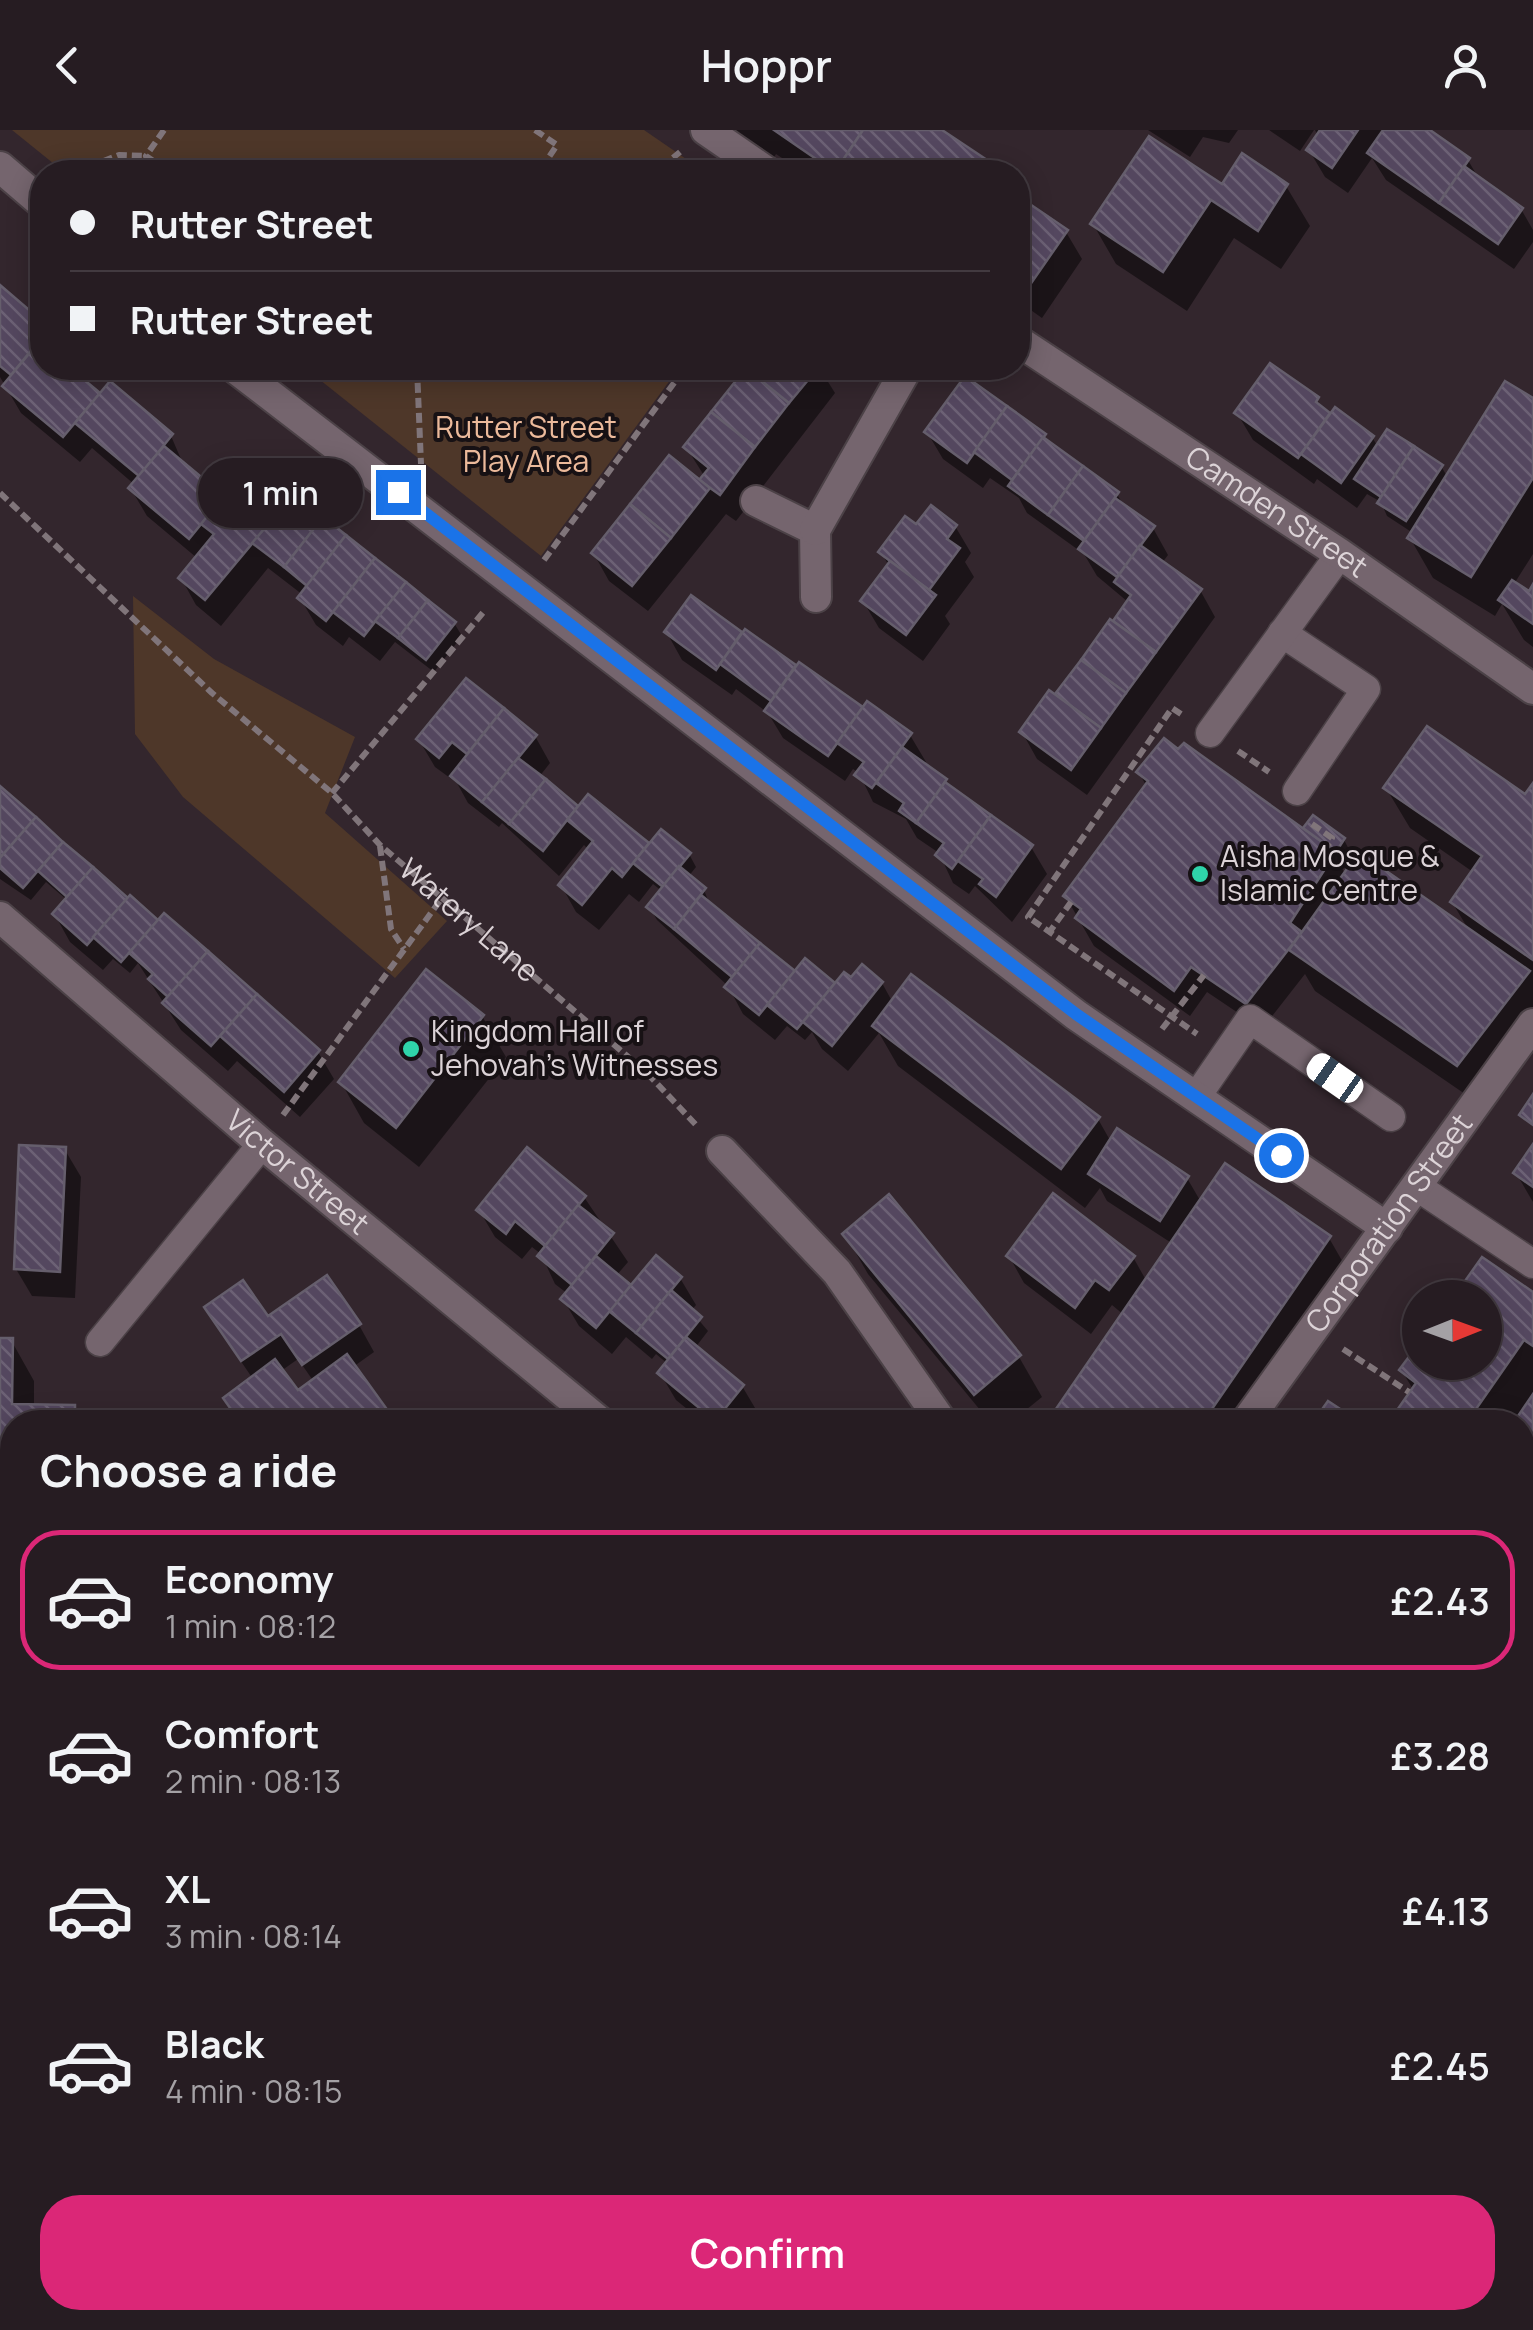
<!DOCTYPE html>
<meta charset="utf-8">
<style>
body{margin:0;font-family:Manrope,sans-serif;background:#2e252a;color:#f1f3f6;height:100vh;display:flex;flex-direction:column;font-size:38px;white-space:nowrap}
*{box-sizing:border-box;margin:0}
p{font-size:32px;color:#a4a1a5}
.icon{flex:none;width:55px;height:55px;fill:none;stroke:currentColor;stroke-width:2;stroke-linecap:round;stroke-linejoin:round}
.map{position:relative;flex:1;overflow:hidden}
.panel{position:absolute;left:0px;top:1280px;width:1535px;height:920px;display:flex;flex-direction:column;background:#261c22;border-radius:40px 40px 0 0;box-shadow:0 5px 25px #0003,0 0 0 2px #423a40}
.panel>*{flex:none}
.hud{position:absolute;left:30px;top:30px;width:1000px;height:220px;border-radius:40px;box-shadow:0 5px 25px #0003,0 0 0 2px #423a40;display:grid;align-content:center;height:220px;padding:0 40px;background:#261c22}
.needle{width:65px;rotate:89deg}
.tools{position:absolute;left:1402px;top:1150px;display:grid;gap:20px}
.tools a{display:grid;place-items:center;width:100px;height:100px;border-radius:50%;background:#261c22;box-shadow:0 5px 25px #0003,0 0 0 2px #423a40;font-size:50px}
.end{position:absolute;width:45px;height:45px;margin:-22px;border:12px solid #1a73e8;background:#fff;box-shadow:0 0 0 5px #fff}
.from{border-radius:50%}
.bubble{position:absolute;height:70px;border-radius:35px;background:#261c22;box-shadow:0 5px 25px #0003,0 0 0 2px #423a40;font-size:32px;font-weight:600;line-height:70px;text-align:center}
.car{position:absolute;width:30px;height:60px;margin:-30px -15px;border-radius:12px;box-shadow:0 0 8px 2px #0007;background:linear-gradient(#fff 24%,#345 0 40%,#fff 0 76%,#345 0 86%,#fff 0)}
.hud b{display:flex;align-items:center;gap:35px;height:95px;font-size:38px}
.hud b+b{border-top:2px solid #423a40}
.hud i{width:25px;height:25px;background:#f1f3f6}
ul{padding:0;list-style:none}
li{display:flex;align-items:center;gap:30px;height:140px;margin:0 20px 15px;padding:0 20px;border:5px solid transparent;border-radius:40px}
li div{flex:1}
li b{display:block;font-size:38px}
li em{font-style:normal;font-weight:600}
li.current{border-color:#db2777}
li>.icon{width:90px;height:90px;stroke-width:1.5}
h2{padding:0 40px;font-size:45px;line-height:120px}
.action{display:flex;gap:20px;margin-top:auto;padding:20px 40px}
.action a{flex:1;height:115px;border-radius:40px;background:#db2777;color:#fff;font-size:40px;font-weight:600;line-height:115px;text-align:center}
header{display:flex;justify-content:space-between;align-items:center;height:130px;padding:0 40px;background:#261c22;font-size:45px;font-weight:600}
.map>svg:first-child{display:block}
.green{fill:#4e3729}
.shadow{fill:#0007;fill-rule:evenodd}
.building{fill:url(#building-back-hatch);stroke:#655e6c;stroke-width:2.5}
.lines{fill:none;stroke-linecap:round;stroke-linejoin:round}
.lane-casing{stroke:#4c4247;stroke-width:31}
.street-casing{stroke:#4c4247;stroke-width:34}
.secondary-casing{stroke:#4c4247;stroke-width:34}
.path{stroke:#80757a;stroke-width:6;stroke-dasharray:10 5;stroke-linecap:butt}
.lane{stroke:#75656e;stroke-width:28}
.street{stroke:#75656e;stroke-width:30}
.secondary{stroke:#75656e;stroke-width:30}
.route{stroke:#1a73e8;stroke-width:12}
.poi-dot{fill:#2fd4aa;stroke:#171114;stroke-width:4}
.labels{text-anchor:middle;stroke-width:8;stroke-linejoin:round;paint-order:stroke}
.park-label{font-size:30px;fill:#ecba9b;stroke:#171114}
.street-label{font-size:30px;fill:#dcd3d7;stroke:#171114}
.poi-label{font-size:30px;fill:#dcd3d7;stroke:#171114;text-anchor:start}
</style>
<header><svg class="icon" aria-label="back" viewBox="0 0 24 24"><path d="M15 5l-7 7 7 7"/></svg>Hoppr<svg class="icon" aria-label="person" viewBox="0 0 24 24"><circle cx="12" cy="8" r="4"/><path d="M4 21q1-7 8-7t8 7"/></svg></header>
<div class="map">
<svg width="1533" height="2200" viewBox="0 0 1533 2200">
<defs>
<pattern id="building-back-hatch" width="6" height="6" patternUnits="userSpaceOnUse" patternTransform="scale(2.5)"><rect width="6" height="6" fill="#54475f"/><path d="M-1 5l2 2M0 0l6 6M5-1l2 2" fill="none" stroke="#6c6175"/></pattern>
</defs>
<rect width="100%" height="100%" fill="#33262d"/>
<g class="green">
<polygon points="12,0 644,0 705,42 64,42"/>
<polygon points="305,238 679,238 541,426"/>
<polygon points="133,466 214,529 355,607 325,683 447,791 395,848 183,667 135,604"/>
</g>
<g class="shadow">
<polygon points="732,0 937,0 1000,42 803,42 776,24 773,29"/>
<polygon points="1148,0 1238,0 1229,13 1203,7 1190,27"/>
<polygon points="1269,0 1314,0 1300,21"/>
<polygon points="1315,0 1426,0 1468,30 1480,51 1521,79 1533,100 1533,112 1514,139 1386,50 1372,28 1348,63 1325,47 1309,20 1318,6"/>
<polygon points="1286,56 1310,96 1281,139 1234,108 1187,181 1116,134 1093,94 1223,57"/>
<polygon points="1018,62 1024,74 1066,102 1082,129 1042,188 1018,171"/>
<polygon points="0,159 42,194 42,238 66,238 100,266 171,306 184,336 225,370 237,355 276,388 454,493 462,506 434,542 395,512 380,531 349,507 343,516 316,495 300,468 303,465 268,438 221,496 196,475 181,448 197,428 147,386 131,359 135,355 92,318 80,332 21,283 0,247"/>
<polygon points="750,238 833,238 825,247 835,263 736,391 726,384 648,481 609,451 594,424 700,353 705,347 686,317"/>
<polygon points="1317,269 1323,281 1372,307 1378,317 1441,336 1448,348 1533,271 1533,424 1514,454 1529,464 1533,459 1533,517 1524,510 1502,474 1495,486 1433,448 1410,408 1413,403 1387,386 1381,372 1367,364 1357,378 1317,349 1314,354 1253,310 1237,283"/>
<polygon points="927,302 1117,364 1125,378 1153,398 1168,425 1162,433 1200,460 1215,487 1087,665 1037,629 1022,602 1056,568 1128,472 1097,446 1084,424 1027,383 1019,368 990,348 983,358 943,329"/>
<polygon points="955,396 971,423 965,432 974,447 945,486 950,494 923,531 879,498 863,471 889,436 881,422 916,397"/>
<polygon points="691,469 743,506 746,502 797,539 910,605 926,632 923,636 1031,717 1047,744 1012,792 975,756 969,764 953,753 939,723 917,708 906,689 873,672 859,643 853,639 845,651 783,608 768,583 736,559 732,565 682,530 667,503"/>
<polygon points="467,551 535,606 550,633 539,647 579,680 588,668 649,717 689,724 696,737 688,747 704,760 710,775 795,844 833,855 882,853 893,873 1098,989 1111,1012 1187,1048 1201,1072 1329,1108 1352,1148 1253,1292 1050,1292 1124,1185 1112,1175 1091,1204 1024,1153 1009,1126 1133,1127 1147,1152 1173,1114 1107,1071 1100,1058 1085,1078 898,936 879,903 848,941 822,919 812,902 805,910 787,896 775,910 743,884 728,856 657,790 650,778 663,762 653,754 639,772 629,764 599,800 576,782 561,755 589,720 584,715 559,746 502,693 499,697 468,673 457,653 435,637 419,610"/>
<polygon points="1139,643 1311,707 1306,698 1344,710 1351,723 1341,737 1346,745 1470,802 1452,772 1473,742 1410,698 1386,658 1526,668 1533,658 1533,907 1481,975 1315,861 1305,844 1262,899 1207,862 1190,886 1094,816 1066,767 1147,657"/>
<polygon points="0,659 128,771 158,794 164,786 318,922 334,949 300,987 237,931 228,941 181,900 138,833 130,843 113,829 103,840 70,812 55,785 67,770 46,752 31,770 0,749"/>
<polygon points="482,886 506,927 419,1037 364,993 341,952"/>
<polygon points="1533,1018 1533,1072 1516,1043"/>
<polygon points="65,1020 81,1047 75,1168 32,1166 16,1139"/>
<polygon points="584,1067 628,1132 616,1146 631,1158 680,1148 696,1175 691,1181 708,1201 695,1218 742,1256 758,1283 750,1292 703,1292 676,1270 660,1243 668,1234 656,1224 652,1229 626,1207 612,1224 579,1196 563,1169 568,1164 555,1154 541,1124 532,1117 522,1129 495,1107 479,1080"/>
<polygon points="889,1068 1019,1227 1042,1267 1011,1292 990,1292 868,1144 845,1104"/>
<polygon points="1533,1165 1533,1402 1522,1396 1522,1292 1399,1292 1396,1286 1414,1261 1402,1241 1420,1216 1420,1232 1485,1232"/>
<path d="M268,1189l91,6 15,27 -21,15 40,55h-153l-14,-23 27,-20 -30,-44zM298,1229l16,23 -17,12 -16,-23z"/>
<polygon points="0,1210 11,1210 34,1251 34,1277 73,1277 82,1292 12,1292 12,1364 0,1364"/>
<polygon points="1533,1569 1533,1828 1522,1822 1522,1743 1531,1748 1522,1733"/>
<polygon points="1522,1831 1533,1838 1533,1935 1522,1949"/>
<polygon points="0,1883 12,1895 12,2081 0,2070"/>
<polygon points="1533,2005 1533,2120 1522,2118 1522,2021"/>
<polygon points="1533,2168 1533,2200 1375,2200 1377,2188 1522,2188"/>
<polygon points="139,2188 310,2188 315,2195 310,2200 154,2200"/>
<polygon points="415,2188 500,2188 508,2197 517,2188 666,2188 657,2200 401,2200"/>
<polygon points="844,2188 1050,2188 1050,2200 851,2200"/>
<polygon points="1184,2188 1370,2188 1373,2193 1312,2200 1191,2200"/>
</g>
<g class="building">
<polygon points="774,0 863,0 835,42"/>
<polygon points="863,0 942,0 1005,42 835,42"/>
<polygon points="1320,0 1358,0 1332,38 1306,20"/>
<polygon points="1383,0 1430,0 1470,28 1439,73 1367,23"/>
<polygon points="1149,6 1222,54 1242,23 1288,54 1258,101 1211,70 1163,142 1090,94"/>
<polygon points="1464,36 1523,78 1498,114 1439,73"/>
<polygon points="1018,66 1068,100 1025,162 1018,157"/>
<polygon points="0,155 42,191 42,207 11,245 0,236"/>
<polygon points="39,212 42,238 70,238 100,263 63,307 2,256"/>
<polygon points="1270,233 1319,267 1316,272 1330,283 1298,328 1234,283"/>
<polygon points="746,238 789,273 755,317 711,282"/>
<polygon points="746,238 818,238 789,273"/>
<polygon points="965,246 1007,276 967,333 924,302"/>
<polygon points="110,251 173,304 139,346 75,293"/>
<polygon points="1505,251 1533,268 1533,348 1471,447 1407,408"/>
<polygon points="1007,276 1046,304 1012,350 974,322"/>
<polygon points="1335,277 1374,306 1341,353 1301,324"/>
<polygon points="711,282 755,317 720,365 699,350 709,338 683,317"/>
<polygon points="1387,299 1414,316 1381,367 1354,349"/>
<polygon points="1043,307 1083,336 1048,385 1008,356"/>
<polygon points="164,316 224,366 189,409 128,358"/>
<polygon points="1414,316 1443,335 1406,391 1377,373"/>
<polygon points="669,325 710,358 671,408 630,374"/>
<polygon points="1083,336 1119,362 1084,411 1048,385"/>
<polygon points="236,351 276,385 205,470 178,448 214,404 201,394"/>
<polygon points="295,364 323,387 284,437 252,413"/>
<polygon points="1115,368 1155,396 1117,447 1078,419"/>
<polygon points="630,374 671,408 632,456 591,423"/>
<polygon points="931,375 957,395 947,409 960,418 929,460 878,422 905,386 916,394"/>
<polygon points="323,387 346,405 307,456 284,437"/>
<polygon points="346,405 375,428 326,491 297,468"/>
<polygon points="1140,415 1202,459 1156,522 1113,491 1131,465 1114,452"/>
<polygon points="375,428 406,452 364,506 333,482"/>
<polygon points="890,431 936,465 906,505 860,471"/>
<polygon points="1512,450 1529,461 1533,454 1533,494 1498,470"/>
<polygon points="406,452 428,470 398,508 375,491"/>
<polygon points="691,465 742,502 716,540 664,502"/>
<polygon points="428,470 456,492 426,530 398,508"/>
<polygon points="1110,489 1156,522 1126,563 1081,530"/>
<polygon points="745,499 796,535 771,571 720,534"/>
<polygon points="1081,530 1126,563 1101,598 1055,564"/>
<polygon points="799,532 863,577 828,626 764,581"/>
<polygon points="466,548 504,578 467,624 452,612 439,628 416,609"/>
<polygon points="1049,560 1101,598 1071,640 1019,602"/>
<polygon points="867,571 912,603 872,658 854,645 864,632 837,613"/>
<polygon points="504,578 537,605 482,672 450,646"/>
<polygon points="1427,596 1525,664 1533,653 1533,830 1450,772 1482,726 1383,658"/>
<polygon points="1164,608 1178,619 1184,613 1336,722 1290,793 1302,802 1246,874 1191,837 1174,861 1075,788 1081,779 1063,766 1148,651 1136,642"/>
<polygon points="902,617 947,649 916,693 899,681 904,673 876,653"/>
<polygon points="518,628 546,649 509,694 482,672"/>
<polygon points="546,649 578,676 543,721 509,694"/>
<polygon points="945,652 991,685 952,739 935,725 944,713 916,693"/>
<polygon points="0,656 36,687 0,728"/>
<polygon points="588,664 649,713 622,747 612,738 582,775 558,755 593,711 567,690"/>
<polygon points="991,685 1033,715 996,767 979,754 983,749 958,731"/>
<polygon points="1313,685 1345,708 1336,722 1303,698"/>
<polygon points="36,687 63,712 23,758 0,738 0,728"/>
<polygon points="661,699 691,723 663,757 633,733"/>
<polygon points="63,712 93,737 67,767 38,741"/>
<polygon points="1359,722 1530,841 1457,936 1289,820"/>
<polygon points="679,736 706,758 674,799 646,777"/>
<polygon points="93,737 128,768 87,815 52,784"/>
<polygon points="130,765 158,790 121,832 93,807"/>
<polygon points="701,765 760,813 732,847 674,799"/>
<polygon points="164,783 208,821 168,867 148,849 153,844 129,823"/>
<polygon points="760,813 795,841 759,885 724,857"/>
<polygon points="208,821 257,864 211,916 162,873"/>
<polygon points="805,828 835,853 797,899 767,875"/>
<polygon points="862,834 883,852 832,916 803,892 844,842 851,847"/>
<polygon points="426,839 484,885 396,998 338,952"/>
<polygon points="911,844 1100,987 1061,1039 872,896"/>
<polygon points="257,864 320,920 284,962 220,906"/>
<polygon points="1533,964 1533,995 1519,985"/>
<polygon points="1117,998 1189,1046 1160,1091 1088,1044"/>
<polygon points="1533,1014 1533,1057 1513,1043"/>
<polygon points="19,1015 66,1017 60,1142 14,1139"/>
<polygon points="527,1017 586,1066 545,1116 515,1091 506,1104 476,1080"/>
<polygon points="1225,1033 1331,1106 1203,1292 1047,1292"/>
<polygon points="1053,1063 1135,1126 1109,1160 1095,1150 1075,1178 1006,1126"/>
<polygon points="889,1064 1021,1225 974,1265 842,1104"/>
<polygon points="578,1075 614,1103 572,1155 537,1126"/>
<polygon points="656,1125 682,1147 636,1203 609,1181"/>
<polygon points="596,1126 631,1155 596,1198 560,1169"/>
<polygon points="1482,1127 1533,1162 1533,1216 1524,1210 1467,1292 1402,1292 1393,1286 1416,1253 1399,1240 1420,1212 1420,1232 1485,1232 1485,1168 1453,1168"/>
<polygon points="327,1145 361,1194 302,1235 281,1204 241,1231 204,1177 243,1150 268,1186"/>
<polygon points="671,1160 702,1187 668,1229 636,1203"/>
<polygon points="686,1207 744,1255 715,1291 657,1243"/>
<polygon points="0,1208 13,1208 12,1274 75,1275 75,1292 12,1292 12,1325 0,1325"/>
<polygon points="347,1224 396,1292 311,1292 304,1282 289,1292 240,1292 223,1268 275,1229 298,1260"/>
<polygon points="1533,1264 1533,1363 1526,1374 1522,1372 1522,1292 1514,1292"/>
<polygon points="1328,1271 1360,1292 1313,1292"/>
<polygon points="1522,1560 1533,1566 1533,1721 1522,1715"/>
<polygon points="1522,1740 1533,1746 1533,1813 1522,1806"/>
<polygon points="1522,1828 1533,1835 1533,1879 1522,1871"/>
<polygon points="1522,1871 1533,1879 1533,1888 1522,1902"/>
<polygon points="0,1880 12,1891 12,2057 0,2046"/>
<polygon points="1533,2001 1533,2056 1522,2074 1522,2016"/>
<polygon points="1533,2056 1533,2096 1522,2095 1522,2074"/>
<polygon points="0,2146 12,2157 12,2188 48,2188 62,2200 0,2200"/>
<polygon points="1522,2162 1533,2164 1533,2200 1372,2200 1375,2188 1522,2188"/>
<polygon points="168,2188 246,2188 234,2200 182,2200"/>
<polygon points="411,2188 482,2188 493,2200 397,2200"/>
<polygon points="482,2188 503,2188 508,2193 517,2188 529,2200 493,2200"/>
<polygon points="517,2188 565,2188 578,2200 529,2200"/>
<polygon points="565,2188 611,2188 597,2200 578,2200"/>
<polygon points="718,2188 771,2188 781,2200 706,2200"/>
</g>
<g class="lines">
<g class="lane-casing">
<g id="lane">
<polyline points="1282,503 1366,559 1297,661"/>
<polyline points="1210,603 1340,424"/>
<polyline points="1197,966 1250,889 1391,987"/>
<polyline points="1416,1056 1533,1134"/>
<polyline points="100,1212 262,1014"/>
<polyline points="1522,1498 1533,1483"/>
<polyline points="1522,1722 1533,1728"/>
<polyline points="1052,2188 1091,2188"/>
</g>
</g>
<g class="street-casing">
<g id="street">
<polyline points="706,0 767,42"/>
<polyline points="0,37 42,73"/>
<path id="s2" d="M1018,211l322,213 193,135"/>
<polyline points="235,238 1076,885 1387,1098"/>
<polyline points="756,371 815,400 816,467"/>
<polyline points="815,400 907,238"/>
<path id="s3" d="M0,787l262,227 338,278"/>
<polyline points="722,1021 837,1142 942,1292"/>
<polyline points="0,1494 12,1502"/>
<polyline points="1522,1945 1533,1928"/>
<polyline points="0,2093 12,2104"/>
<polyline points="112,2188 126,2200"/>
</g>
</g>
<g class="secondary-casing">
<g id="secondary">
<path id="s4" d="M1246,1292l287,-398"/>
<polyline points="1522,2133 1533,2134"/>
<polyline points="637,2200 647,2188"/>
</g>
</g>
<g class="path">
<polyline points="164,0 146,26 170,42"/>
<polyline points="535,0 557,15 539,42"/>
<polyline points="75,42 119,25 146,26"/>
<polyline points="647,42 663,36 680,22"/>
<polyline points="417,238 421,334"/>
<path id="s1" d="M0,363l212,200 120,100 48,52 267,228 51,54"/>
<polyline points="544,430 685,238"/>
<polyline points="1181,584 1172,578 1028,787 1197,904"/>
<polyline points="1238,621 1269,642"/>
<polyline points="332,663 486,479"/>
<polyline points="1312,694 1332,708 1327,716"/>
<polyline points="380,716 391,799 404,819"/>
<polyline points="1048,804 1071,772"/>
<polyline points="1162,899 1204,845"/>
<polyline points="283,985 442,768"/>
<polyline points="1343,1219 1409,1262"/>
<polyline points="1352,2200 1353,2188"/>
</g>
<use href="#lane" class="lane"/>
<use href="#street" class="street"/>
<use href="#secondary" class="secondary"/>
</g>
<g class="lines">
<polyline class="route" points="398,362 1076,884 1281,1025"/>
</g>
<g class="poi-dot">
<circle cx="1200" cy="744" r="10"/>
<circle cx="411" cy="919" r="10"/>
</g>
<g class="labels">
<g class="park-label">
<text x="526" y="308">Rutter Street<tspan x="526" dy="34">Play Area</tspan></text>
</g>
<g class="street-label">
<text dy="10" stroke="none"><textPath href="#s2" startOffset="310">Camden Street</textPath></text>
<text dy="10" stroke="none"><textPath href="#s1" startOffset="635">Watery Lane</textPath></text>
<text dy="10" stroke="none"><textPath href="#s3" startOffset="392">Victor Street</textPath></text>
<text dy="10" stroke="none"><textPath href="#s4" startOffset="245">Corporation Street</textPath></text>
</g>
<g class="poi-label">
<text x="1220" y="737">Aisha Mosque &amp;<tspan x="1220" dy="34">Islamic Centre</tspan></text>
<text x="431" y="912">Kingdom Hall of<tspan x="431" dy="34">Jehovah's Witnesses</tspan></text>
</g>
</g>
</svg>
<div class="tools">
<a><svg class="needle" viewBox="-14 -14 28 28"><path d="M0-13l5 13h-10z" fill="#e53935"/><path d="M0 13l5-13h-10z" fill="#a4a1a5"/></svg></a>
</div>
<i class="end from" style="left:1281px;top:1025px"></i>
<i class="end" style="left:398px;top:362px"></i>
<div class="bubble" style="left:198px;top:328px;width:165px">1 min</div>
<i class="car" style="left:1335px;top:948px;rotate:305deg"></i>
<div class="hud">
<b><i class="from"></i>Rutter Street</b>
<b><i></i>Rutter Street</b>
</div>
<section class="panel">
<h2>Choose a ride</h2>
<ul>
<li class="current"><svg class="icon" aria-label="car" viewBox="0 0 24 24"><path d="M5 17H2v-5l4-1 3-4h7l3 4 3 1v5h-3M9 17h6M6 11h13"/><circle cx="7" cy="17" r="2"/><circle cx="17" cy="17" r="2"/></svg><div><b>Economy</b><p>1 min · 08:12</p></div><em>£2.43</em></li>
<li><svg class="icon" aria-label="car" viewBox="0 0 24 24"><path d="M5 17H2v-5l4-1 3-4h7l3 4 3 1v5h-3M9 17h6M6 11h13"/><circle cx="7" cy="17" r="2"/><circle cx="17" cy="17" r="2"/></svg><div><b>Comfort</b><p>2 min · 08:13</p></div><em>£3.28</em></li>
<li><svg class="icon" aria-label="car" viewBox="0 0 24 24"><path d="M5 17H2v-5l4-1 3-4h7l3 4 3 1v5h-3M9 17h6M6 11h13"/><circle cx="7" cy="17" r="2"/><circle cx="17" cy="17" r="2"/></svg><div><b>XL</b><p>3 min · 08:14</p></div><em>£4.13</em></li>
<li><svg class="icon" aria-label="car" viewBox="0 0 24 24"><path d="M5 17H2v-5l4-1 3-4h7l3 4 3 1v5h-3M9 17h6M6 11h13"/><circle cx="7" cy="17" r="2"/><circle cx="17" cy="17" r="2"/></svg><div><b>Black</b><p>4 min · 08:15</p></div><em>£2.45</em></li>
</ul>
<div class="action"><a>Confirm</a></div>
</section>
</div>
